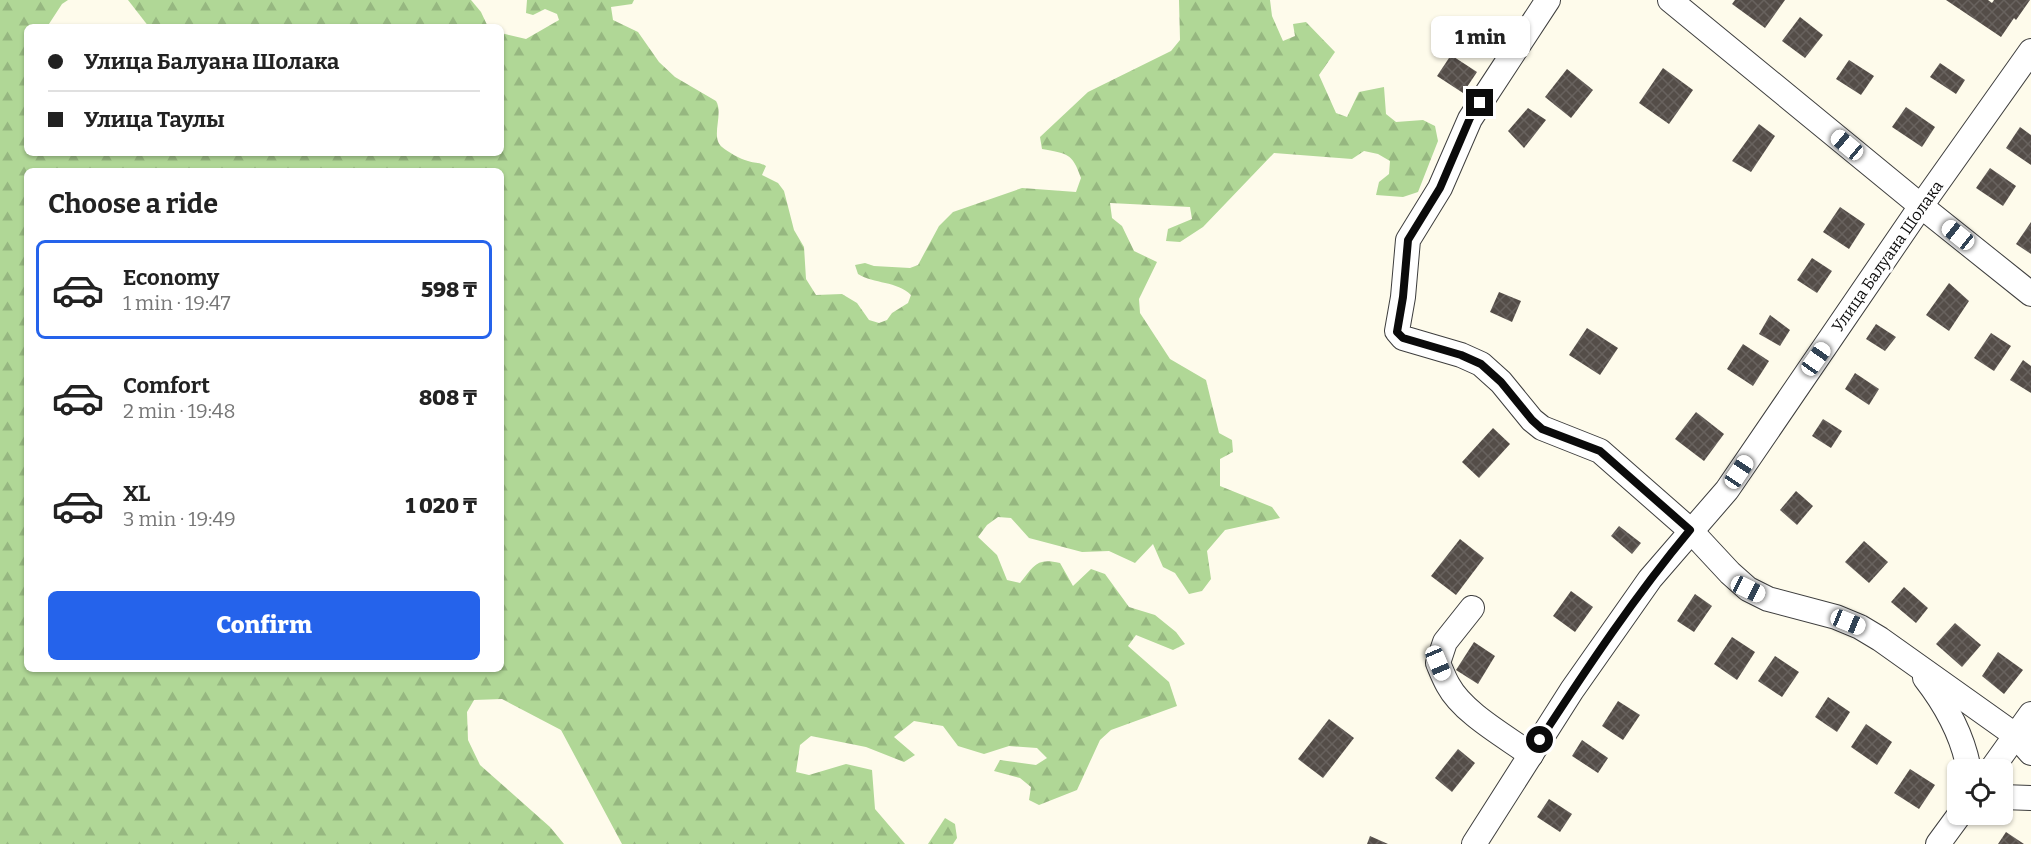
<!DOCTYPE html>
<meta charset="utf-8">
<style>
body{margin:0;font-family:Bitter,serif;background:#f6f6f6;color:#222;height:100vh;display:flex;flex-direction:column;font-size:22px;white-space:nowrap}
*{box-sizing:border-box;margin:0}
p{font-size:20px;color:#767676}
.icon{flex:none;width:33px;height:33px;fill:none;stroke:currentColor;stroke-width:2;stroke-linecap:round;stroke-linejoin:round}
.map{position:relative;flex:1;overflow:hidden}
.details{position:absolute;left:24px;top:168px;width:480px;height:504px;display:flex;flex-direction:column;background:#fff;border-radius:9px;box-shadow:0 2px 4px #0004}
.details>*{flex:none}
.banner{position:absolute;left:24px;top:24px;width:480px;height:132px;border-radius:9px;box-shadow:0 2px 4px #0004;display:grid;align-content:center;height:132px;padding:0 24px;background:#fff}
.buttons{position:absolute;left:1947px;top:759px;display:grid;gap:12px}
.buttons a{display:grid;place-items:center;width:66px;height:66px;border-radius:9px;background:#fff;box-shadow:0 2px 4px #0004;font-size:30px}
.end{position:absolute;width:27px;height:27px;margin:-14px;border:8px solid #0b0b0b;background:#fff;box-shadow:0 0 0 3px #fff}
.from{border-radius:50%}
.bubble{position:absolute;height:42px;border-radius:9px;background:#fff;box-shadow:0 2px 4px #0004;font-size:20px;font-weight:800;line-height:42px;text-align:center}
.car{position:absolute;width:18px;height:36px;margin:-18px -9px;border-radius:8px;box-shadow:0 0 4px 2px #0007;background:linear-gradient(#fff 24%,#345 0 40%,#fff 0 76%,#345 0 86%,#fff 0)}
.banner b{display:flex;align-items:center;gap:21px;height:57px;font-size:22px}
.banner b+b{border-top:2px solid #e0e0e0}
.banner i{width:15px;height:15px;background:#222}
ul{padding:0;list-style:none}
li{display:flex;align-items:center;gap:18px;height:99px;margin:0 12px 9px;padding:0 12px;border:3px solid transparent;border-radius:9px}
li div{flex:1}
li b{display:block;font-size:22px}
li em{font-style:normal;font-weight:800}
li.on{border-color:#2563eb}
li>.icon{width:54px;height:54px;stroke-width:1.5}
h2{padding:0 24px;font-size:27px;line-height:72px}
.button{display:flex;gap:12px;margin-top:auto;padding:12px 24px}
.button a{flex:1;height:69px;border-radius:9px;background:#2563eb;color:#fff;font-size:24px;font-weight:800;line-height:69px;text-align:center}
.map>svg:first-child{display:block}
.forest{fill:url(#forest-firs);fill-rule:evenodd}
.building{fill:url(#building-cross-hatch)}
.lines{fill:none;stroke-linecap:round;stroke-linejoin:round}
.minor-casing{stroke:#3e3e3e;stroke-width:26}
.minor{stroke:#fff;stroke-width:24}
.route{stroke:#0b0b0b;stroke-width:8}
.labels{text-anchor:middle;stroke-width:6;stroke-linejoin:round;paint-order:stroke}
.street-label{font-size:16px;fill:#0b0b0b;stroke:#fff}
</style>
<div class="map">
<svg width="2031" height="844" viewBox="0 0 2031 844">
<defs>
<pattern id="forest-firs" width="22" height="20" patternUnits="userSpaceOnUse" patternTransform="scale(1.5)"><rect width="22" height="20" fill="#b0d796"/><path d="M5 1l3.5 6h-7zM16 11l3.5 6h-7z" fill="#96b780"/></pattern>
<pattern id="building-cross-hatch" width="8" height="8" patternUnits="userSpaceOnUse" patternTransform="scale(1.5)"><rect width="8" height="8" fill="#544d48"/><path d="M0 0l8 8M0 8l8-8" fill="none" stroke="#68625e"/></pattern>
</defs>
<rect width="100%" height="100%" fill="#fefbeb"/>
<g class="forest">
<path d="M0,0h68l-6,4 -15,23h-20v126h144l15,2 4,-2h311v-120l25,6 33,-19 -2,-6 -12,-5 -12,6 -7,-2 1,-13h107l-2,4 -21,3 2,13 25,12 21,30 16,15 41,24c8,13 -6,36 6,46 6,5 18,12 26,14 8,3 9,0 18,5l-4,9 16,8 6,8 10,39 10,17 2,32 10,16 26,-1 15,9 12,17 10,3 8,-3 5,-7 16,-10 3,-8c-14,-14 -37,-11 -53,-21l-3,-9 10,-2 9,3 36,2 8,-3 21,-39 14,-14 69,-24 54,4 5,-14c-9,-26 -14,-24 -39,-29l-2,-12 48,-45 83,-41 9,-11 -1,-40h91l2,16 11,25 12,-5 -2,-12 13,-2 29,30 -16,23 17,38 11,4 12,-25 25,-5 2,27 10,8 27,-2 12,6 3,15 -20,51 -15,5 -27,-2 3,-13 10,-8 1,-13 -12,-7 -14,-3 -12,8 -78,-6 -71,74 -23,15 -14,-1 2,-12 24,-10 -2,-12 -80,-4 2,15 10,8 12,25 23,11 -18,37 1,14 30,46 36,21 13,53 13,7 1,12 -13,7v27l52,21 8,11 -55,12 -18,21 4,28 -9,12 -13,3 -14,-21 -12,-6 -10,-23 -18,19 -26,-12 -27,1 -53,-14 -18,-20 -13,-1 -11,8 -9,12 19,18 10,25 13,3c14,-17 16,-26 40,-20l13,23 18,-17 14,5 24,33 26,8 21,17 9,12 -12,6 -37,-15 -8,11 41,36 8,24 -66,24 -11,10 -23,50 -38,15 -10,-5 2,-13 -11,-9 -26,-7 6,-11 36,5 11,-7 -10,-10 -28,-2 -25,8 -26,-8 -15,-20 -29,-5 -20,16 21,18 -11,7 -38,-15 -55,-11 -11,9 -4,27 13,3 37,-11 26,6 3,39 30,35h-283l-61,-114 -59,-31 -28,1 -7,12 1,28 12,25 70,62 14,17h-564zM27,171h474v498h-474z"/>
<polygon points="128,0 471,0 481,12 488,27 149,27"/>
<polygon points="945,818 955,824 957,838 953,844 928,844"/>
</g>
<g class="building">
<polygon points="1735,0 1785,0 1765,28 1732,4"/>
<polygon points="1946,0 1988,0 1992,3 1994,0 2030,0 2016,20 2014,18 2001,37"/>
<polygon points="1800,17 1823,35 1805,58 1782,41"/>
<polygon points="1451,55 1477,72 1463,93 1437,76"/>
<polygon points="1849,60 1874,76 1861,95 1836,79"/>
<polygon points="1940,63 1965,80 1956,94 1930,77"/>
<polygon points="1663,68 1693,90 1669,124 1639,103"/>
<polygon points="1567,69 1593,90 1571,118 1545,97"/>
<polygon points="1906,107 1935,127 1922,147 1892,127"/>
<polygon points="1528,108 1546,120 1524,148 1508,131"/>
<polygon points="1759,124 1775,136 1751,172 1732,161"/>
<polygon points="2020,127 2031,135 2031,165 2006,148"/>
<polygon points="1990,168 2016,186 2003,206 1976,188"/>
<polygon points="1840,207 1865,224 1849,249 1823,232"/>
<polygon points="2031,222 2031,254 2016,244"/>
<polygon points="1812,258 1832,271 1817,293 1797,280"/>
<polygon points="1949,283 1969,301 1949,331 1926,315"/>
<polygon points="1499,292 1521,301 1512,322 1490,312"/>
<polygon points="1770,315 1790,330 1780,346 1759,334"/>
<polygon points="1876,324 1896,337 1885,351 1866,339"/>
<polygon points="1587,328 1618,348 1600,375 1569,355"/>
<polygon points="1991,333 2011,346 1994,371 1974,358"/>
<polygon points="1743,344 1769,361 1753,386 1727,369"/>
<polygon points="2023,360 2031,366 2031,393 2010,380"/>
<polygon points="1855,373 1879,389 1869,405 1845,389"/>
<polygon points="1696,412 1724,434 1704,461 1675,439"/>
<polygon points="1823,419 1842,431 1831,448 1812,436"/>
<polygon points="1493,428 1510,444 1479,478 1462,462"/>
<polygon points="1796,491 1813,506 1797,525 1780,510"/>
<polygon points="1619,526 1641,543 1632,554 1611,536"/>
<polygon points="1460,539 1484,558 1456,595 1431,576"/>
<polygon points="1864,541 1888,562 1869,583 1845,562"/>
<polygon points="1904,587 1928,608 1916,623 1891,602"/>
<polygon points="1571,591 1593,607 1575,632 1553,616"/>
<polygon points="1695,594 1712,606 1694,632 1677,621"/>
<polygon points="1955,623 1981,645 1962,667 1936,644"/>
<polygon points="1732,637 1755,652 1737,680 1714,664"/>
<polygon points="1474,642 1495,656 1478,684 1456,670"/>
<polygon points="1998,652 2023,670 2004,694 1982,676"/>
<polygon points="1775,656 1799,672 1782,697 1758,681"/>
<polygon points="1828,697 1850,712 1837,732 1815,717"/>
<polygon points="1618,701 1640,715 1623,740 1602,726"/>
<polygon points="1329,719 1354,738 1323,778 1298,759"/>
<polygon points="1866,724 1892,742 1877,765 1851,747"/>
<polygon points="1582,740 1608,758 1598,773 1572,756"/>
<polygon points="1458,749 1475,763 1452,792 1435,778"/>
<polygon points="1910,769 1935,785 1919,809 1894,793"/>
<polygon points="1549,799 1572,814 1560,832 1537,817"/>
<polygon points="2006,832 2024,844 1998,844"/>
<polygon points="1370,836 1388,844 1367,844"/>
</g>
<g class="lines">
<g class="minor-casing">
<g id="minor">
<polyline points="1548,0 1470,119 1440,188 1408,240 1403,297 1397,331 1403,338 1461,355 1481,364 1501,382 1532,420 1542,428 1600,451 1690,530 1730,573 1748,589 1768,599 1836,617 1860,627 1880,639 2015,735 2031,753"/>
<polyline points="1670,0 1921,206 2031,294"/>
<path d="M1472,608l-27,34 -7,21c3,7 6,15 10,22 15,28 57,51 83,70"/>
<path d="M1925,678c21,27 38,58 44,92"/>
<polyline points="1991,770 2031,714"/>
<polyline points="2002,797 2031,798"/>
<polyline points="1474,844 1572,690 1650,579 1727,490 1921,206 2031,51"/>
<polyline points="1938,844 1960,814"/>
</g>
</g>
<use href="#minor" class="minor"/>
</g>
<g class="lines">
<path class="route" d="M1480,103l-10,15 -30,70 -32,52 -5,57 -6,35 6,6 58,17 20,9 20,18 31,38 10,9 58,22 90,79c-55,66 -103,138 -150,210"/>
</g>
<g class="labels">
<g class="street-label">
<text transform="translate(1887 256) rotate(-55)" y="6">Улица Балуана Шолака</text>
</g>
</g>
</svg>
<div class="buttons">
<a><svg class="icon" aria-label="locate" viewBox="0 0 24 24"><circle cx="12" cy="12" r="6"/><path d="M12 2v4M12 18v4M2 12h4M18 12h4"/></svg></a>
</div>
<i class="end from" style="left:1540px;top:740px"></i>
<i class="end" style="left:1480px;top:103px"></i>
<div class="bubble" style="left:1431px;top:16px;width:99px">1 min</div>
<i class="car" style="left:1847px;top:145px;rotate:310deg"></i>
<i class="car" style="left:1958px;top:235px;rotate:309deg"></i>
<i class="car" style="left:1816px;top:359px;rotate:35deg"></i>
<i class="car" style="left:1739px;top:472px;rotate:34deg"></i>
<i class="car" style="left:1748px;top:589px;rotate:116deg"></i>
<i class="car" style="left:1848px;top:622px;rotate:112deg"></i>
<i class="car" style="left:1438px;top:663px;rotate:157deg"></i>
<div class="banner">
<b><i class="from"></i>Улица Балуана Шолака</b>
<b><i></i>Улица Таулы</b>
</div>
<section class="details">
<h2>Choose a ride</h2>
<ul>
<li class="on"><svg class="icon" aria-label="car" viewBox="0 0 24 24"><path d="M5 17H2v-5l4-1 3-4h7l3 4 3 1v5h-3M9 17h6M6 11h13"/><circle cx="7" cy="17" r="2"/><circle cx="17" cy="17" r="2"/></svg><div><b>Economy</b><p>1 min · 19:47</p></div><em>598 ₸</em></li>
<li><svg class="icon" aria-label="car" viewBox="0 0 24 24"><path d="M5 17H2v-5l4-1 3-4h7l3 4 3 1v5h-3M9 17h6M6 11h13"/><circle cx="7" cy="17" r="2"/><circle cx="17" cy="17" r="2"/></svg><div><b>Comfort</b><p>2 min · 19:48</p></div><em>808 ₸</em></li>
<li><svg class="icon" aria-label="car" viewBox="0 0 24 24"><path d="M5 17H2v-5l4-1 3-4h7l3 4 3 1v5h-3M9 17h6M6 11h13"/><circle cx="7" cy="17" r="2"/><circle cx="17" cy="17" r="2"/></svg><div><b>XL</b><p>3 min · 19:49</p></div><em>1 020 ₸</em></li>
</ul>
<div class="button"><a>Confirm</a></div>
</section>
</div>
